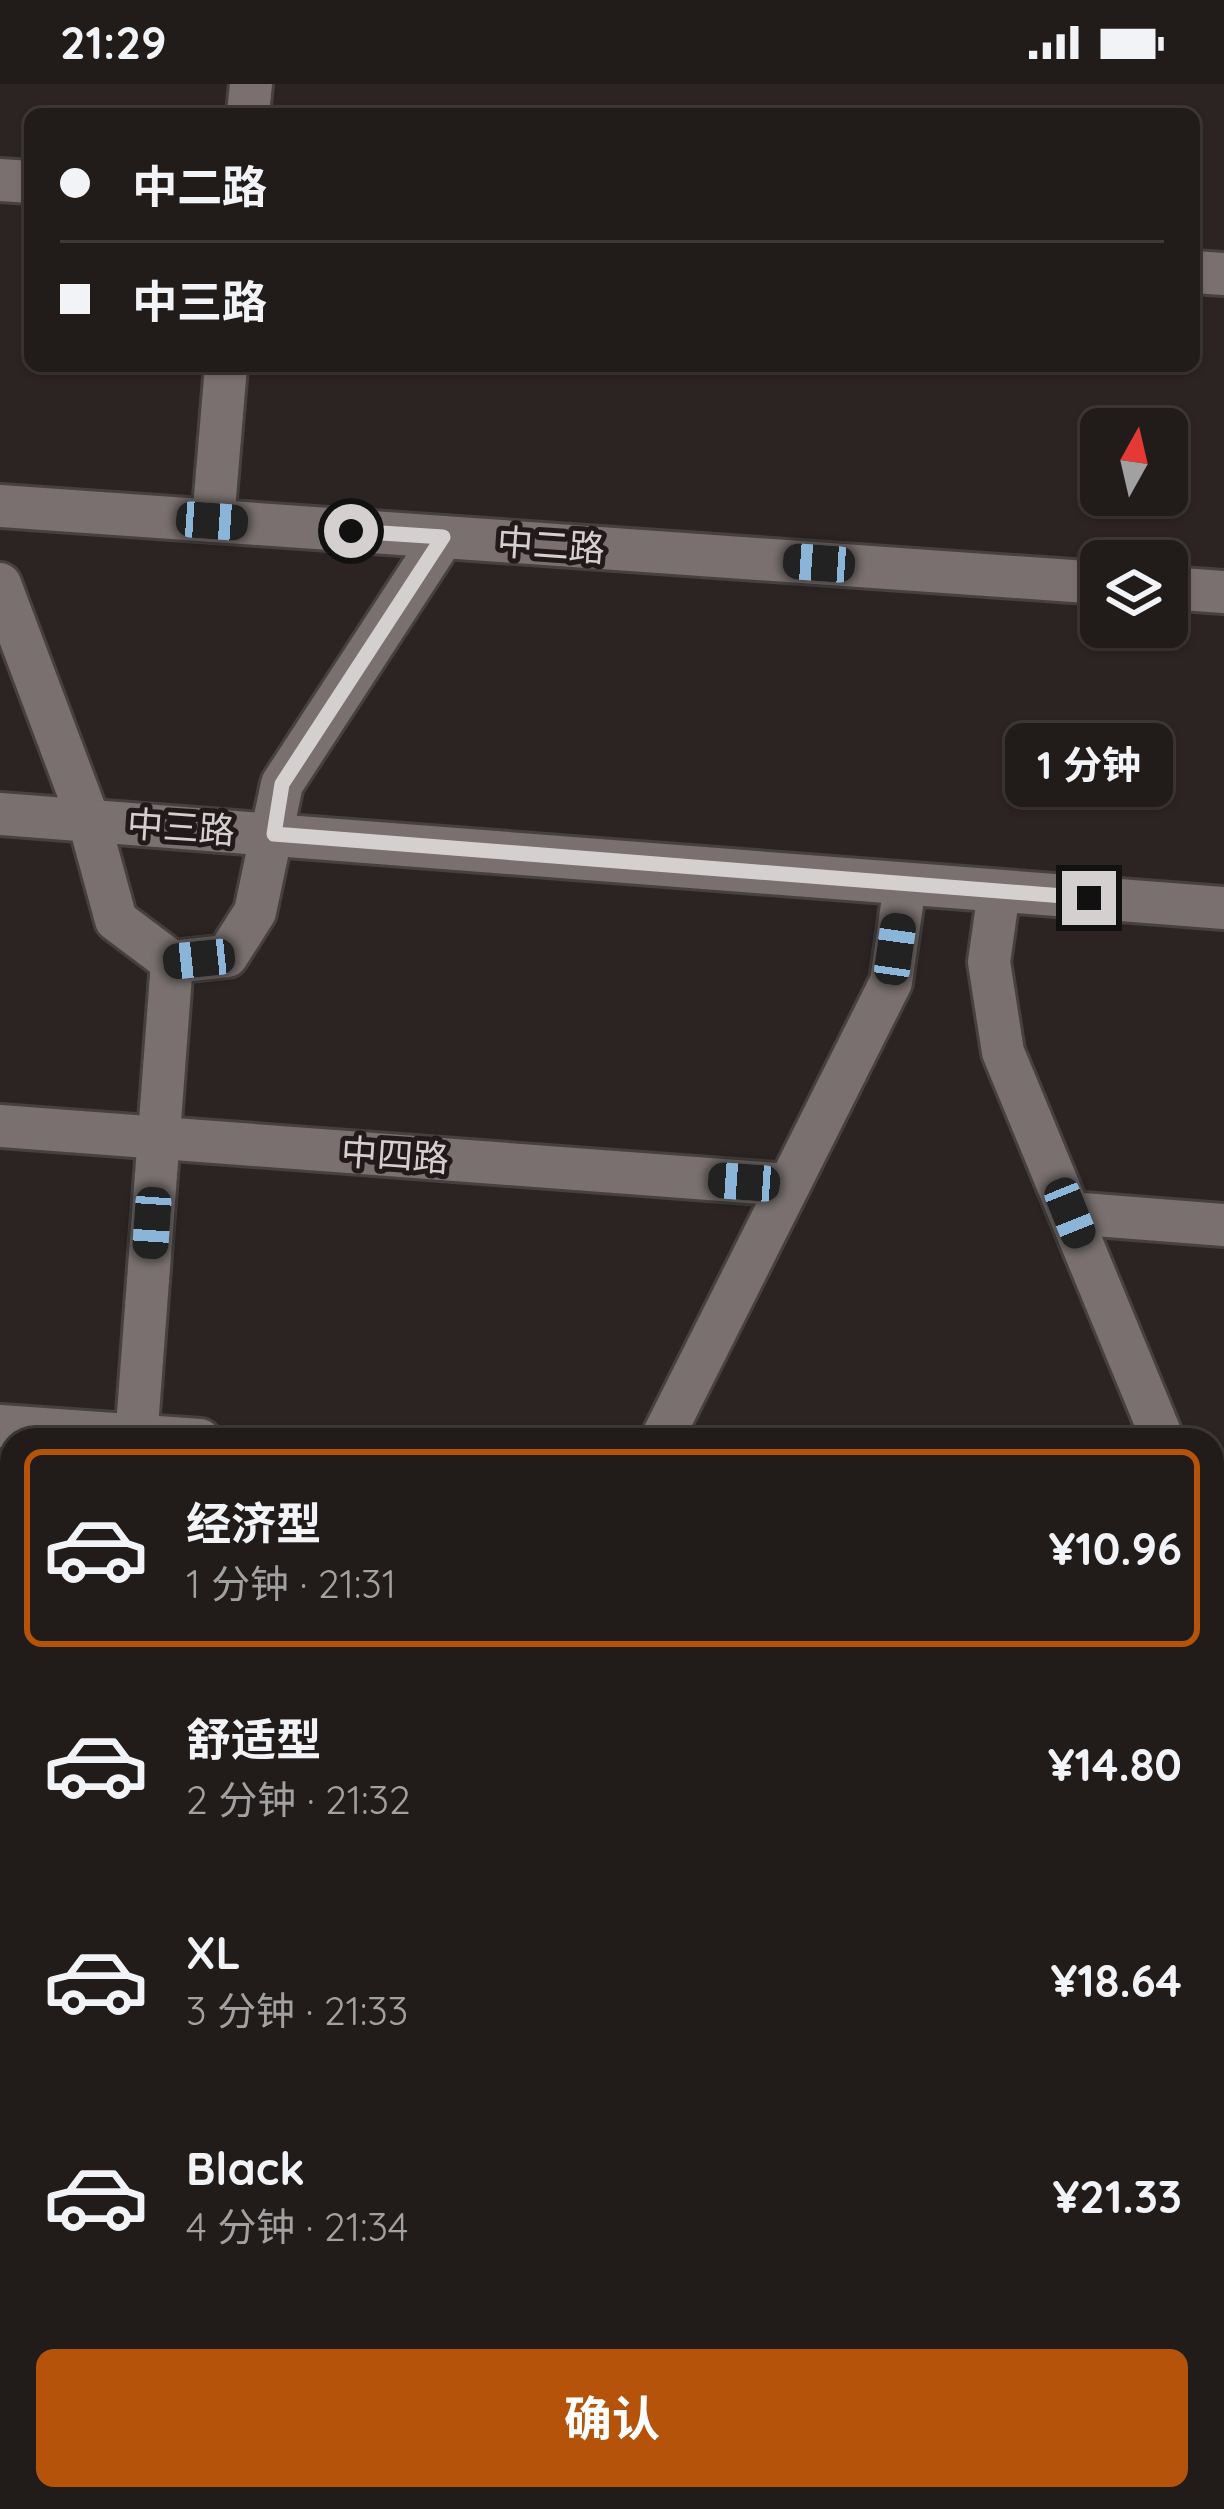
<!DOCTYPE html>
<html lang="zh">
<meta charset="utf-8">
<style>
body{margin:0;font-family:Quicksand,"Noto Sans SC",sans-serif;background:#2d2827;color:#f1f3f6;height:100vh;display:flex;flex-direction:column;font-size:45px;white-space:nowrap}
*{box-sizing:border-box;margin:0}
p{font-size:39px;color:#a2a1a2}
.icon{flex:none;width:66px;height:66px;fill:none;stroke:currentColor;stroke-width:2;stroke-linecap:round;stroke-linejoin:round}
.map{position:relative;flex:1;overflow:hidden}
.side{position:absolute;left:0px;top:1344px;width:1224px;height:1083px;display:flex;flex-direction:column;background:#211b1a;border-radius:36px 36px 0 0;box-shadow:0 3px 9px #0004,0 0 0 3px #3e3939}
.side>*{flex:none}
.top-card{position:absolute;left:24px;top:24px;width:1176px;height:264px;border-radius:18px;box-shadow:0 3px 9px #0004,0 0 0 3px #3e3939;display:grid;align-content:center;height:264px;padding:0 36px;background:#211b1a}
.needle{width:78px;rotate:8deg}
.buttons{position:absolute;left:1080px;top:324px;display:grid;gap:24px}
.buttons a{display:grid;place-items:center;width:108px;height:108px;border-radius:18px;background:#211b1a;box-shadow:0 3px 9px #0004,0 0 0 3px #3e3939;font-size:60px}
.end{position:absolute;width:54px;height:54px;margin:-27px;border:15px solid #d5d0d0;background:#111;box-shadow:0 0 0 6px #111}
.from{border-radius:50%}
.bubble{position:absolute;height:84px;border-radius:18px;background:#211b1a;box-shadow:0 3px 9px #0004,0 0 0 3px #3e3939;font-size:39px;font-weight:700;line-height:84px;text-align:center}
.car{position:absolute;width:36px;height:72px;margin:-36px -18px;border-radius:15px;box-shadow:0 0 9px 3px #0007;background:linear-gradient(#222 24%,#8ab4d8 0 40%,#222 0 76%,#8ab4d8 0 86%,#222 0)}
.top-card b{display:flex;align-items:center;gap:42px;height:114px;font-size:45px}
.top-card b+b{border-top:3px solid #3e3939}
.top-card i{width:30px;height:30px;background:#f1f3f6}
ul{padding:21px 0 0;list-style:none}
li{display:flex;align-items:center;gap:36px;height:198px;margin:0 24px 18px;padding:0 12px;border:6px solid transparent;border-radius:18px}
li div{flex:1}
li b{display:block;font-size:45px}
li em{font-style:normal;font-weight:700}
li.selected{border-color:#b45309}
li>.icon{width:108px;height:108px;stroke-width:1.5}
.action{display:flex;gap:24px;margin-top:auto;padding:24px 36px}
.action a{flex:1;height:138px;border-radius:18px;background:#b45309;color:#fff;font-size:48px;font-weight:700;line-height:138px;text-align:center}
.status{display:flex;justify-content:space-between;align-items:center;height:84px;padding:0 60px;background:#211b1a;direction:ltr}
.status svg{height:33px;fill:currentColor}
.map>svg:first-child{display:block}
.green{fill:#5e2b2b}
.lines{fill:none;stroke-linecap:round;stroke-linejoin:round}
.minor-casing{stroke:#464040;stroke-width:48}
.minor{stroke:#79706f;stroke-width:42}
.route{stroke:#d5d0d0;stroke-width:15}
.labels{text-anchor:middle;stroke-width:10;stroke-linejoin:round;paint-order:stroke}
.street-label{font-size:36px;fill:#d5d0d0;stroke:#221a1a}
</style>
<div class="status"><b>21:29</b><svg viewBox="0 0 49 12"><path d="M0 12V9h3v3zM5 12V6h3v6zM10 12V3h3v9zM15 12V0h3v12zM26 1h20v11H26zM47 4h2v5h-2z"/></svg></div>
<div class="map">
<svg width="1224" height="2425" viewBox="0 0 1224 2425">
<rect width="100%" height="100%" fill="#2c2423"/>
<polygon class="green" points="65,2415 948,2415 949,2425 41,2425"/>
<g class="lines">
<g class="minor-casing">
<g id="minor">
<polyline points="248,30 251,0"/>
<polyline points="0,96 30,98"/>
<polyline points="1194,188 1224,190"/>
<polyline points="0,422 1101,499"/>
<polyline points="213,437 226,282"/>
<polyline points="0,500 89,737 116,836 172,878 227,872 255,828 282,700 443,453"/>
<polyline points="1167,504 1224,508"/>
<polyline points="0,730 1224,824"/>
<polyline points="999,807 989,878 1003,968 1163,1356"/>
<polyline points="0,1042 789,1101"/>
<polyline points="1070,1129 1224,1141"/>
<polyline points="0,1342 200,1356"/>
<polyline points="136,1356 172,878"/>
<polyline points="661,1356 891,898 905,800"/>
<polyline points="1212,1427 1224,1428"/>
<polyline points="1212,1563 1224,1556"/>
<polyline points="0,1595 12,1596"/>
<polyline points="1212,1840 1224,1835"/>
<polyline points="0,1852 12,1853"/>
<polyline points="1212,2037 1224,2037"/>
<polyline points="0,2101 12,2102"/>
<polyline points="0,2263 12,2259"/>
<polyline points="0,2332 12,2327"/>
<polyline points="1212,2370 1224,2370"/>
</g>
</g>
<use href="#minor" class="minor"/>
</g>
<g class="lines">
<polyline class="route" points="351,447 443,453 282,700 274,750 1089,814"/>
</g>
<g class="labels">
<g class="street-label">
<text transform="translate(551 461) rotate(4)" y="13">中二路</text>
<text transform="translate(181 743) rotate(4)" y="13">中三路</text>
<text transform="translate(395 1071) rotate(4)" y="13">中四路</text>
</g>
</g>
</svg>
<div class="buttons">
<a><svg class="needle" viewBox="-14 -14 28 28"><path d="M0-13l5 13h-10z" fill="#e53935"/><path d="M0 13l5-13h-10z" fill="#a2a1a2"/></svg></a>
<a><svg class="icon" aria-label="layers" viewBox="0 0 24 24"><path d="M12 4l9 5-9 5-9-5zM3 14l9 5 9-5"/></svg></a>
</div>
<i class="end from" style="left:351px;top:447px"></i>
<i class="end" style="left:1089px;top:814px"></i>
<div class="bubble" style="left:1005px;top:639px;width:168px">1 分钟</div>
<i class="car" style="left:212px;top:437px;rotate:94deg"></i>
<i class="car" style="left:819px;top:479px;rotate:274deg"></i>
<i class="car" style="left:895px;top:865px;rotate:8deg"></i>
<i class="car" style="left:199px;top:875px;rotate:264deg"></i>
<i class="car" style="left:744px;top:1098px;rotate:274deg"></i>
<i class="car" style="left:1070px;top:1129px;rotate:158deg"></i>
<i class="car" style="left:152px;top:1139px;rotate:184deg"></i>
<div class="top-card">
<b><i class="from"></i>中二路</b>
<b><i></i>中三路</b>
</div>
<section class="side">
<ul>
<li class="selected"><svg class="icon" aria-label="car" viewBox="0 0 24 24"><path d="M5 17H2v-5l4-1 3-4h7l3 4 3 1v5h-3M9 17h6M6 11h13"/><circle cx="7" cy="17" r="2"/><circle cx="17" cy="17" r="2"/></svg><div><b>经济型</b><p>1 分钟 · 21:31</p></div><em>¥10.96</em></li>
<li><svg class="icon" aria-label="car" viewBox="0 0 24 24"><path d="M5 17H2v-5l4-1 3-4h7l3 4 3 1v5h-3M9 17h6M6 11h13"/><circle cx="7" cy="17" r="2"/><circle cx="17" cy="17" r="2"/></svg><div><b>舒适型</b><p>2 分钟 · 21:32</p></div><em>¥14.80</em></li>
<li><svg class="icon" aria-label="car" viewBox="0 0 24 24"><path d="M5 17H2v-5l4-1 3-4h7l3 4 3 1v5h-3M9 17h6M6 11h13"/><circle cx="7" cy="17" r="2"/><circle cx="17" cy="17" r="2"/></svg><div><b>XL</b><p>3 分钟 · 21:33</p></div><em>¥18.64</em></li>
<li><svg class="icon" aria-label="car" viewBox="0 0 24 24"><path d="M5 17H2v-5l4-1 3-4h7l3 4 3 1v5h-3M9 17h6M6 11h13"/><circle cx="7" cy="17" r="2"/><circle cx="17" cy="17" r="2"/></svg><div><b>Black</b><p>4 分钟 · 21:34</p></div><em>¥21.33</em></li>
</ul>
<div class="action"><a>确认</a></div>
</section>
</div>
